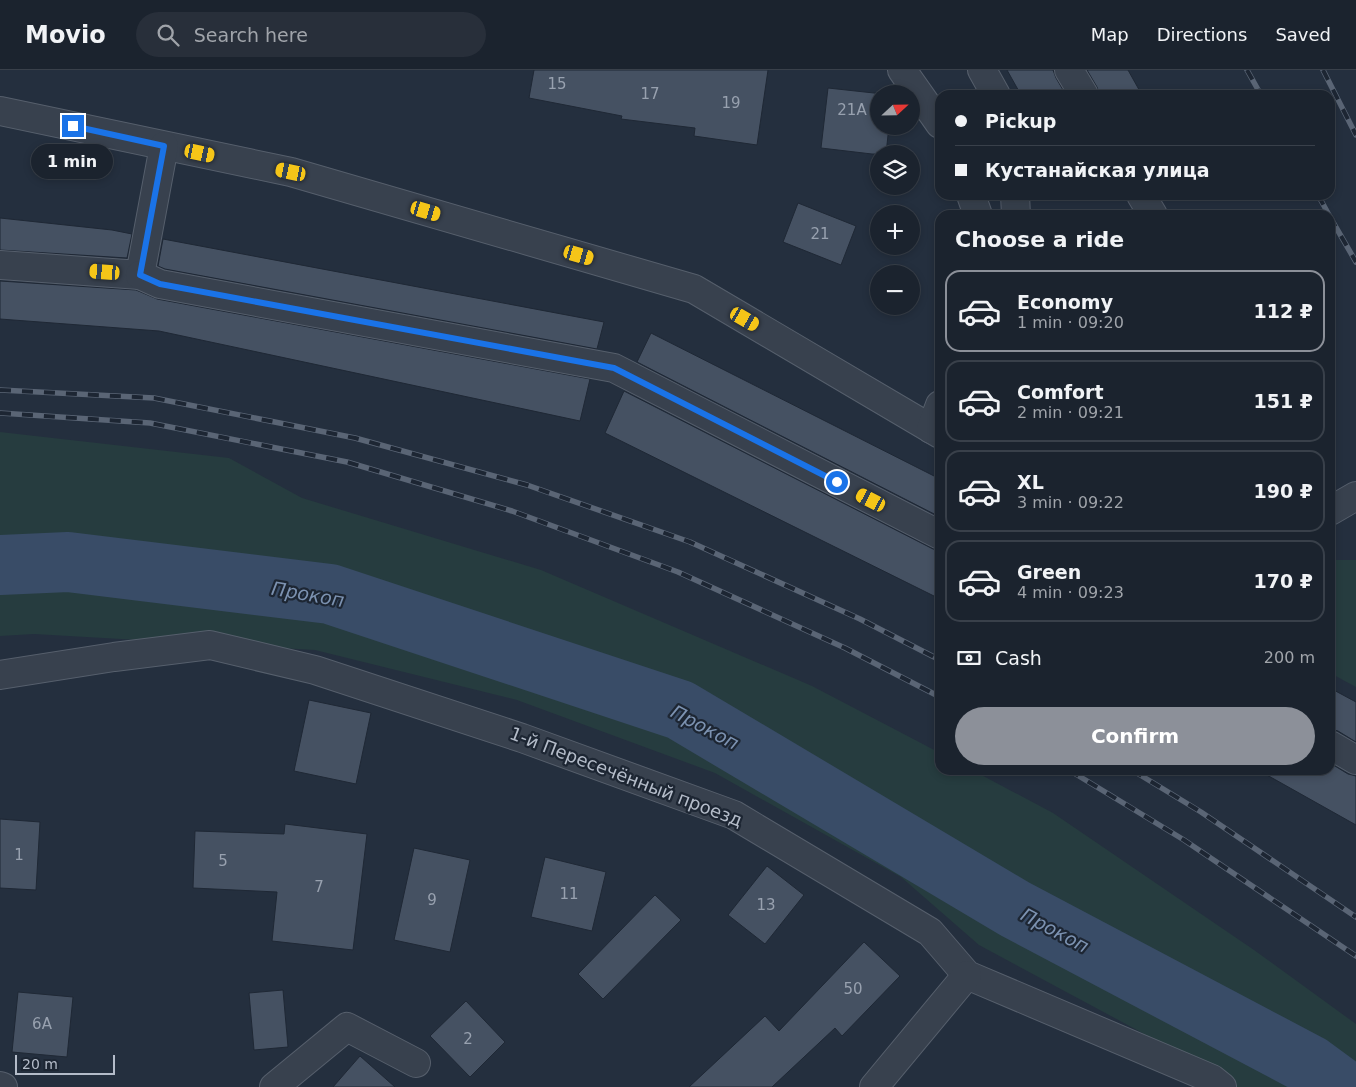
<!DOCTYPE html>
<meta charset="utf-8">
<style>
body{margin:0;font-family:"DejaVu Sans",sans-serif;background:#282f3a;color:#f1f3f6;height:100vh;display:flex;flex-direction:column;font-size:19px;white-space:nowrap}
*{box-sizing:border-box;margin:0}
p{font-size:16px;color:#a0a4aa}
.icon{flex:none;width:28px;height:28px;fill:none;stroke:currentColor;stroke-width:2;stroke-linecap:round;stroke-linejoin:round}
.map{position:relative;flex:1;overflow:hidden}
.side{position:absolute;left:935px;top:140px;width:400px;height:565px;display:flex;flex-direction:column;background:#1b232e;border-radius:15px;box-shadow:0 2px 8px #0003,0 0 0 1px #39404a}
.side>*{flex:none}
.top-card{position:absolute;left:935px;top:20px;width:400px;height:110px;border-radius:15px;box-shadow:0 2px 8px #0003,0 0 0 1px #39404a;display:grid;align-content:center;height:110px;padding:0 20px;background:#1b232e}
.needle{width:32px;rotate:68deg}
.buttons{position:absolute;left:870px;top:15px;display:grid;gap:10px}
.buttons a{display:grid;place-items:center;width:50px;height:50px;border-radius:50%;background:#1b232e;box-shadow:0 2px 8px #0003,0 0 0 1px #39404a;font-size:25px}
.scale{position:absolute;left:15px;bottom:12px;width:100px;box-sizing:border-box;padding-left:5px;border:2px solid #b4bcc9;border-top:0;font-size:14px;line-height:18px;white-space:nowrap;color:#b4bcc9;-webkit-text-stroke:4px #1d2633;paint-order:stroke}
.end{position:absolute;width:22px;height:22px;margin:-11px;border:6px solid #1a73e8;background:#fff;box-shadow:0 0 0 2px #fff}
.from{border-radius:50%}
.bubble{position:absolute;height:35px;border-radius:18px;background:#1b232e;box-shadow:0 2px 8px #0003,0 0 0 1px #39404a;font-size:16px;font-weight:700;line-height:35px;text-align:center}
.car{position:absolute;width:15px;height:30px;margin:-15px -8px;border-radius:6px;box-shadow:0 0 4px 1px #0007;background:linear-gradient(#f5c518 24%,#345 0 40%,#f5c518 0 76%,#345 0 86%,#f5c518 0)}
.top-card b{display:flex;align-items:center;gap:18px;height:48px;font-size:19px}
.top-card b+b{border-top:1px solid #39404a}
.top-card i{width:12px;height:12px;background:#f1f3f6}
ul{padding:0;list-style:none}
li{display:flex;align-items:center;gap:15px;height:82px;margin:0 10px 8px;padding:0 10px;border:2px solid #39404a;border-radius:15px}
li div{flex:1}
li b{display:block;font-size:19px}
li em{font-style:normal;font-weight:700}
li.active{border-color:#8c9099}
li>.icon{width:45px;height:45px;stroke-width:1.5}
h2{padding:0 20px;font-size:22px;line-height:60px}
.pay{display:flex;align-items:center;gap:12px;height:55px;padding:0 20px;font-size:19px}
.pay p{margin-inline-start:auto}
.button{display:flex;gap:10px;margin-top:auto;padding:10px 20px}
.button a{flex:1;height:58px;border-radius:30px;background:#8c9099;color:#fff;font-size:20px;font-weight:700;line-height:58px;text-align:center}
header{display:flex;align-items:center;gap:30px;box-sizing:border-box;height:70px;padding:0 25px;background:#1b232e;border-bottom:1px solid #39404a}
header strong{font-size:24px}
nav{display:flex;gap:28px;margin-inline-start:auto;font-size:18px}
.search{width:350px;height:45px;background:#282f3a;display:flex;align-items:center;gap:12px;box-sizing:border-box;padding:0 18px;border-radius:28px;color:#a0a4aa;font-size:19px}
.map>svg:first-child{display:block}
.green{fill:#263c3f}
.lines{fill:none;stroke-linecap:round;stroke-linejoin:round}
.river{stroke:#394c67;stroke-width:60}
.building{fill:#455162;stroke:#1f2835}
.minor-casing{stroke:#565f6c;stroke-width:30}
.minor{stroke:#38414e;stroke-width:28}
.rail-casing{stroke:#5a6575;stroke-width:5.5}
.rail{stroke:#1d2633;stroke-width:4;stroke-dasharray:11;stroke-linecap:butt}
.route{stroke:#1a73e8;stroke-width:6}
.labels{text-anchor:middle;stroke-width:4.5;stroke-linejoin:round;paint-order:stroke}
.number-label{font-size:15px;fill:#98a1af}
.street-label{font-size:18px;fill:#b4bcc9;stroke:#1d2633}
.water-label{font-size:19px;font-style:italic;fill:#7c92b1;stroke:#1d2633}
</style>
<header>
<strong>Movio</strong>
<div class="search"><svg class="icon" aria-label="search" viewBox="0 0 24 24"><circle cx="10" cy="10" r="6"/><path d="M15 15l6 6"/></svg>Search here</div>
<nav><a>Map</a><a>Directions</a><a>Saved</a></nav>
</header>
<div class="map">
<svg width="1356" height="1017" viewBox="0 0 1356 1017">
<rect width="100%" height="100%" fill="#242f3e"/>
<g class="green">
<polygon points="0,362 229,388 302,428 541,500 812,616 940,683 940,700 972,700 1053,743 1254,880 1356,954 1356,1017 1236,1017 1137,960 979,875 901,807 715,703 517,630 315,580 34,564 0,566"/>
<polygon points="1333,490 1356,490 1356,617 1330,603 1330,491"/>
</g>
<g class="lines">
<polyline class="river" points="0,495 68,492 330,524 680,640 1015,839 1310,995 1340,1017"/>
</g>
<g class="building">
<polygon points="534,0 768,0 757,75 694,66 695,58 621,49 622,46 529,28"/>
<polygon points="1007,0 1053,0 1056,8 1066,25 1021,25"/>
<polygon points="1087,0 1128,0 1142,25 1100,25 1097,17"/>
<polygon points="828,18 883,24 879,24 879,56 889,56 886,84 872,84 821,78"/>
<polygon points="798,133 856,156 841,195 783,172"/>
<polygon points="0,148 112,160 132,164 127,188 0,180"/>
<polygon points="163,169 604,252 597,279 165,199 158,196"/>
<polygon points="0,211 136,220 157,229 590,309 580,351 159,261 0,249"/>
<polygon points="651,263 940,409 940,447 637,292"/>
<polygon points="624,321 933,479 940,480 940,529 605,363"/>
<polygon points="1330,618 1356,632 1356,672 1338,661 1330,659"/>
<polygon points="309,630 371,643 356,714 294,701"/>
<polygon points="1330,693 1348,704 1356,706 1356,755 1258,700 1330,700"/>
<polygon points="0,749 40,752 36,820 0,818"/>
<polygon points="285,754 367,764 353,880 272,871 277,822 193,818 195,761 284,764"/>
<polygon points="414,778 470,790 450,882 394,870"/>
<polygon points="545,787 606,802 592,861 531,847"/>
<polygon points="767,796 804,825 765,874 728,845"/>
<polygon points="655,825 681,850 603,929 578,904"/>
<polygon points="864,872 900,906 842,966 835,958 772,1017 689,1017 765,946 779,961"/>
<polygon points="283,920 288,977 254,980 249,923"/>
<polygon points="18,922 73,927 67,987 12,982"/>
<polygon points="466,931 505,972 470,1007 430,966"/>
<polygon points="360,986 395,1017 333,1017"/>
</g>
<g class="lines">
<g class="minor-casing">
<g id="minor">
<polyline points="902,0 940,54"/>
<polyline points="982,0 996,25"/>
<polyline points="1069,0 1084,25"/>
<polyline points="0,41 291,102 694,219 940,364"/>
<polyline points="971,125 978,145"/>
<polyline points="1015,125 1016,145"/>
<polyline points="1141,125 1153,145"/>
<polyline points="0,195 140,205 164,76"/>
<polyline points="140,205 160,214 614,298 940,465"/>
<polyline points="931,359 940,335"/>
<polyline points="1330,441 1356,426"/>
<polyline points="0,605 114,587 210,575 315,600 522,668 734,745 930,862 967,905 1212,1009 1222,1017"/>
<polyline points="1330,675 1356,690"/>
<polyline points="0,1016 3,1017"/>
<polyline points="274,1017 347,957 416,993"/>
<polyline points="874,1017 967,905"/>
</g>
</g>
<use href="#minor" class="minor"/>
<g class="rail-casing">
<g id="rail">
<polyline points="1247,0 1261,25"/>
<polyline points="1323,0 1356,65"/>
<polyline points="1318,125 1329,145"/>
<polyline points="1330,147 1356,192"/>
<polyline points="0,320 154,328 355,368 527,415 690,472 860,549 940,590"/>
<polyline points="0,343 150,353 347,392 512,441 678,502 845,578 940,627"/>
<polyline points="1069,700 1184,770 1356,886"/>
<polyline points="1132,700 1201,742 1356,847"/>
</g>
</g>
<use href="#rail" class="rail"/>
</g>
<g class="lines">
<polyline class="route" points="73,56 164,76 140,205 160,214 614,298 837,412"/>
</g>
<g class="labels">
<g class="number-label">
<text x="557" y="19">15</text>
<text x="650" y="29">17</text>
<text x="731" y="38">19</text>
<text x="852" y="45">21А</text>
<text x="820" y="169">21</text>
<text x="19" y="790">1</text>
<text x="223" y="796">5</text>
<text x="319" y="822">7</text>
<text x="569" y="829">11</text>
<text x="432" y="835">9</text>
<text x="766" y="840">13</text>
<text x="853" y="924">50</text>
<text x="42" y="959">6А</text>
<text x="468" y="974">2</text>
</g>
<g class="street-label">
<text transform="translate(626 707) rotate(21)" y="6">1-й Пересечённый проезд</text>
</g>
<g class="water-label">
<text transform="translate(308 524) rotate(10)" y="7">Прокоп</text>
<text transform="translate(705 657) rotate(28)" y="7">Прокоп</text>
<text transform="translate(1055 860) rotate(28)" y="7">Прокоп</text>
</g>
</g>
</svg>
<div class="buttons">
<a><svg class="needle" viewBox="-14 -14 28 28"><path d="M0-13l5 13h-10z" fill="#e53935"/><path d="M0 13l5-13h-10z" fill="#a0a4aa"/></svg></a>
<a><svg class="icon" aria-label="layers" viewBox="0 0 24 24"><path d="M12 4l9 5-9 5-9-5zM3 14l9 5 9-5"/></svg></a>
<a>+</a>
<a>−</a>
</div>
<div class="scale">20 m</div>
<i class="end from" style="left:837px;top:412px"></i>
<i class="end" style="left:73px;top:56px"></i>
<div class="bubble" style="left:31px;top:74px;width:82px">1 min</div>
<i class="car" style="left:200px;top:83px;rotate:102deg"></i>
<i class="car" style="left:291px;top:102px;rotate:282deg"></i>
<i class="car" style="left:426px;top:141px;rotate:106deg"></i>
<i class="car" style="left:579px;top:185px;rotate:106deg"></i>
<i class="car" style="left:105px;top:202px;rotate:274deg"></i>
<i class="car" style="left:745px;top:249px;rotate:120deg"></i>
<i class="car" style="left:871px;top:430px;rotate:297deg"></i>
<div class="top-card">
<b><i class="from"></i>Pickup</b>
<b><i></i>Кустанайская улица</b>
</div>
<section class="side">
<h2>Choose a ride</h2>
<ul>
<li class="active"><svg class="icon" aria-label="car" viewBox="0 0 24 24"><path d="M5 17H2v-5l4-1 3-4h7l3 4 3 1v5h-3M9 17h6M6 11h13"/><circle cx="7" cy="17" r="2"/><circle cx="17" cy="17" r="2"/></svg><div><b>Economy</b><p>1 min · 09:20</p></div><em>112 ₽</em></li>
<li><svg class="icon" aria-label="car" viewBox="0 0 24 24"><path d="M5 17H2v-5l4-1 3-4h7l3 4 3 1v5h-3M9 17h6M6 11h13"/><circle cx="7" cy="17" r="2"/><circle cx="17" cy="17" r="2"/></svg><div><b>Comfort</b><p>2 min · 09:21</p></div><em>151 ₽</em></li>
<li><svg class="icon" aria-label="car" viewBox="0 0 24 24"><path d="M5 17H2v-5l4-1 3-4h7l3 4 3 1v5h-3M9 17h6M6 11h13"/><circle cx="7" cy="17" r="2"/><circle cx="17" cy="17" r="2"/></svg><div><b>XL</b><p>3 min · 09:22</p></div><em>190 ₽</em></li>
<li><svg class="icon" aria-label="car" viewBox="0 0 24 24"><path d="M5 17H2v-5l4-1 3-4h7l3 4 3 1v5h-3M9 17h6M6 11h13"/><circle cx="7" cy="17" r="2"/><circle cx="17" cy="17" r="2"/></svg><div><b>Green</b><p>4 min · 09:23</p></div><em>170 ₽</em></li>
</ul>
<div class="pay"><svg class="icon" aria-label="cash" viewBox="0 0 24 24"><path d="M3 7h18v10H3z"/><circle cx="12" cy="12" r="2"/></svg>Cash<p>200 m</p></div>
<div class="button"><a>Confirm</a></div>
</section>
</div>
